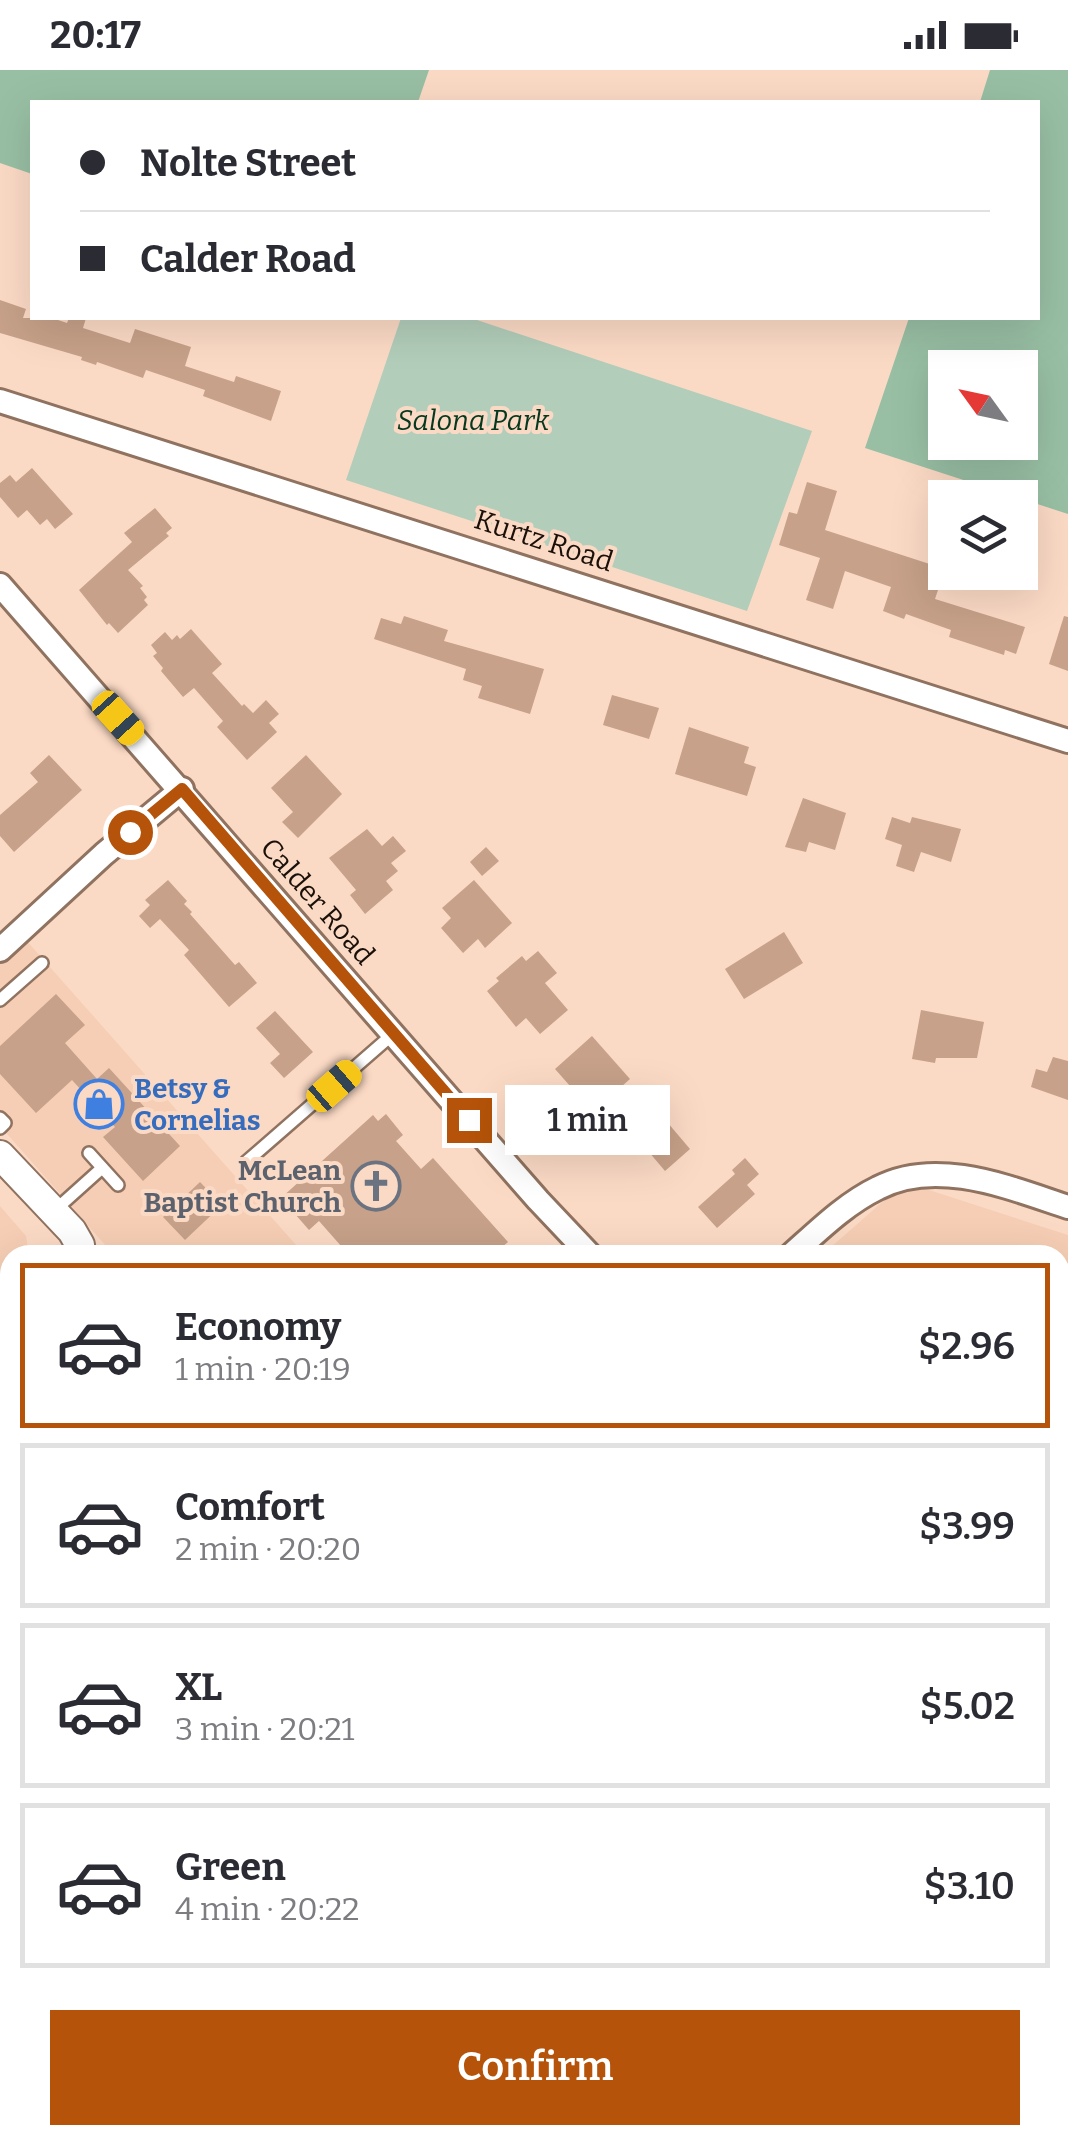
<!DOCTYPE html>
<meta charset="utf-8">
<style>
body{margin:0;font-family:Bitter,serif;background:#f7f7f7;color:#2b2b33;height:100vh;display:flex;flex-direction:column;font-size:38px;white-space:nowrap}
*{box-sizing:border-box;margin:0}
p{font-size:32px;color:#7c7c81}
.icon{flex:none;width:55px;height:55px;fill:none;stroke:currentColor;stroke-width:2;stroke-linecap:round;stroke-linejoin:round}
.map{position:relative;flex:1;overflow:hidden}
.drawer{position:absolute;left:0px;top:1175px;width:1070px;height:900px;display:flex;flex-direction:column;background:#fff;border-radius:30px 30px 0 0;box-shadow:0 10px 40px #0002}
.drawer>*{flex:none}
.hud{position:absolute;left:30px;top:30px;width:1010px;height:220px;border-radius:0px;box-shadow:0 10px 40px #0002;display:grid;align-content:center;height:220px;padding:0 50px;background:#fff}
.needle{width:65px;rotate:303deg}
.tools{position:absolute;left:928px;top:280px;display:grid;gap:20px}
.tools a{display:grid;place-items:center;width:110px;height:110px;border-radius:0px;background:#fff;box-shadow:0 10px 40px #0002;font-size:50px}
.end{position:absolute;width:45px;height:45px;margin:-22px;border:12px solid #b45309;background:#fff;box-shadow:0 0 0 5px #fff}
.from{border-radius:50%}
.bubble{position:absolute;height:70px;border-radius:0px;background:#fff;box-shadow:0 10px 40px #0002;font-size:32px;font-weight:600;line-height:70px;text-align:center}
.car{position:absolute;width:30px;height:60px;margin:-30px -15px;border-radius:12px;box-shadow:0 0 8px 2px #0007;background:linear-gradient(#f5c518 24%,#345 0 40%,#f5c518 0 76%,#345 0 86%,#f5c518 0)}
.hud b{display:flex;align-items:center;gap:35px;height:95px;font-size:38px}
.hud b+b{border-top:2px solid #e1e1e2}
.hud i{width:25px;height:25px;background:#2b2b33}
ul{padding:18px 0 0;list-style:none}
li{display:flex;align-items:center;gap:30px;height:165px;margin:0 20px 15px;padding:0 30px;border:5px solid #e1e1e2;border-radius:0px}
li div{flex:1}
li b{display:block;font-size:38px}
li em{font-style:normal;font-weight:600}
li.active{border-color:#b45309}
li>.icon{width:90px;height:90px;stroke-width:1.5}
.button{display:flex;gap:20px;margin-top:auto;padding:20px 50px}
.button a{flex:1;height:115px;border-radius:0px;background:#b45309;color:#fff;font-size:40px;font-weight:600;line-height:115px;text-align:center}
.status{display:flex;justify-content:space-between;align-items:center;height:70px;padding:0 50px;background:#fff;direction:ltr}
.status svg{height:28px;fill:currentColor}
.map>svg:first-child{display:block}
.built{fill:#f6ceb5}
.green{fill:#b2cdba}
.forest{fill:#98bfa4;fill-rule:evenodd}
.building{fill:#c7a189}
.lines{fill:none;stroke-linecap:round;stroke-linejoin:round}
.service-casing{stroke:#8f725f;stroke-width:16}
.minor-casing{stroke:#8f725f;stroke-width:28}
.tertiary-casing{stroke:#8f725f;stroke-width:32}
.secondary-casing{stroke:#8f725f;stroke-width:35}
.path{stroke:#ac9282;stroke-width:4;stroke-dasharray:5 8;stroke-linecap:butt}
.service{stroke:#fff;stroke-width:11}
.minor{stroke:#fff;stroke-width:22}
.tertiary{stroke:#fff;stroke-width:28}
.secondary{stroke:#fff;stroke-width:30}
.route{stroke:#b45309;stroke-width:12}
.labels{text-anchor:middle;stroke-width:8;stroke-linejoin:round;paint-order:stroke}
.park-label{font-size:28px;font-style:italic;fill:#06381e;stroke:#fbdac5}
.street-label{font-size:28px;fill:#1b1009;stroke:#fbdac5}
.shop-label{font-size:28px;font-weight:bold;fill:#366cbe;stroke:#fbdac5;text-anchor:start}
.worship-label{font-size:28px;font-weight:bold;fill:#5b616d;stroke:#fbdac5;text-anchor:end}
</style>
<div class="status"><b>20:17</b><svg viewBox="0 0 49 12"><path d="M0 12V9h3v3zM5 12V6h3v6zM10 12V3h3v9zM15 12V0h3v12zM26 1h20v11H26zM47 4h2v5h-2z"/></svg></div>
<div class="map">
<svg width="1068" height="2075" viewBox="0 0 1068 2075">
<rect width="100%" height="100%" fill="#fbdac5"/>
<g class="built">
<polygon points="26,870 305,1185 114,1185 0,1056 0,893"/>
<polygon points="913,1118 923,1118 1068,1165 1068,1943 1060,1946 1060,1185 822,1185 889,1126"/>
<polygon points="0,1136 26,1166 29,1185 10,1185 10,1208 3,1209 7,1219 0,1216"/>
<polygon points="0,1293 10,1297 10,1866 0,1844"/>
<polygon points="1068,1977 1068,2075 826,2075 843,2065 1060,2065 1060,1980"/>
</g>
<g class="green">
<polygon points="401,248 471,248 812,361 747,541 346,410"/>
<polygon points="1068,1530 1068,1682 1063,1683 1060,1671 1060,1533"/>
</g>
<g class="forest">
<polygon points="0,0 429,0 418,32 32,32 32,104 0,93"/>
<path d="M990,0h78v444l-203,-66 44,-130h129v-216h-58zM945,298h75v74h-75z"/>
</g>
<g class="building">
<polygon points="0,230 26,239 23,248 52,248 67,253 69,248 86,248 83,258 130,273 135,259 191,277 185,296 234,312 236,306 281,321 271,351 203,326 205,320 146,300 143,308 97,292 96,295 81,290 82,287 0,263"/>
<polygon points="32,398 73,444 55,459 47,449 40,455 27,440 18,448 0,427 0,413 10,405 16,412"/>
<polygon points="807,412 837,421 825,460 945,499 935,529 1025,557 1016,584 1005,580 1004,585 949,567 951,560 906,544 904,549 883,541 891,517 845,501 833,539 806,530 820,488 779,475 789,442 797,444"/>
<polygon points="155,438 172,458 166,463 169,466 128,500 143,516 140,518 147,527 144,530 148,535 118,563 109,553 107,555 79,520 132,472 124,463"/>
<polygon points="404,546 448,560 444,571 544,599 530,644 478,628 482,616 463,610 466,599 374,569 381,548 401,554"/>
<polygon points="1064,546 1068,547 1068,601 1049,594"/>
<polygon points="191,559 222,594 212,603 242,636 244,634 253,643 266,630 279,644 269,653 277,662 247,690 217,657 223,651 194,618 183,627 161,601 163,598 153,586 157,583 151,575 165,562 172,570 177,565 180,569"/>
<polygon points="612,625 659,638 649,669 603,655"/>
<polygon points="689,657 749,677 744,693 756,697 747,726 675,704"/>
<polygon points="49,685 82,720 14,782 0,766 0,745 38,712 30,703"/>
<polygon points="306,685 342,724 298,768 282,752 293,742 271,718"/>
<polygon points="803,728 846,743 835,780 809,772 806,782 785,777"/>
<polygon points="892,747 910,753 912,747 961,759 951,792 921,782 914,802 896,796 902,775 885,769"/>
<polygon points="367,759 382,776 393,766 406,781 391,793 398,801 386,811 393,820 365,844 350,825 356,820 329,788"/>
<polygon points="486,777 499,791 482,806 470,792"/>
<polygon points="168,810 187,831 184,834 192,842 190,844 235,895 239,892 257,913 229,937 184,885 189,880 160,849 150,858 139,846 150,835 145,830"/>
<polygon points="474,810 512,853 485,878 478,869 463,883 441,858 451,848 442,838"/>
<polygon points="784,862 803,893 744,929 725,899"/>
<polygon points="538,881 557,903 545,913 568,940 540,964 526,948 516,957 487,921 499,911 496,908 522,886 526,891"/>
<polygon points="56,924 85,955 65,973 97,1009 109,998 180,1076 143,1111 103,1067 115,1057 72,1010 36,1043 0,1004 0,976"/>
<polygon points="921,940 984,952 977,988 936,988 935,993 912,989"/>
<polygon points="275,941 313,982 284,1008 270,993 280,984 256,958"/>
<polygon points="592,966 630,1009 593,1042 555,999"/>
<polygon points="1053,987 1068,991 1068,1030 1031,1017 1036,999 1047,1002"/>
<polygon points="651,1033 690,1079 665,1101 626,1055"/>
<polygon points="386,1044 403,1065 396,1071 421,1099 433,1088 508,1172 493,1185 349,1185 319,1151 309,1160 281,1128 373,1045 378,1051"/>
<polygon points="745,1088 759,1104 747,1115 755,1124 717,1158 698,1137 735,1104 732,1100"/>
<polygon points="200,1112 222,1135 185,1170 163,1147"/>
</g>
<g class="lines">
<g class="service-casing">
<g id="service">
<polyline points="0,930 42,893"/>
<polyline points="0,1048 5,1053 0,1058"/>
<polyline points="89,1083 118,1115"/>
<polyline points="246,1092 393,964"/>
<polyline points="53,1142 102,1098"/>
<polyline points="0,1494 10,1485"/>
<polyline points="285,2065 288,2075"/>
<polyline points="947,2065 952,2075"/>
<polyline points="849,2075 872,2065"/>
</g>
</g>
<g class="minor-casing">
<g id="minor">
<polyline points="0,331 1068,671"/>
<polyline points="0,515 538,1130 590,1185"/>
<polyline points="0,880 104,784 182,719"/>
<path d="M791,1185c27,-24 54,-51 87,-67 59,-31 132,0 190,19"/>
<polyline points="0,1912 10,1942"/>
<polyline points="1060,1968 1068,1965"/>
<polyline points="43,2065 46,2075"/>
</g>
</g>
<g class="tertiary-casing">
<polyline id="tertiary" points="0,1085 72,1161 80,1175 81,1185"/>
</g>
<g class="secondary-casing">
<g id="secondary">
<polyline points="0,1247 10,1251"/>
<polyline points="780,2065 783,2075"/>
</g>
</g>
<g class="path">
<polyline points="950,1185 959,1182 962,1185"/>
<polyline points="1060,1294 1068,1303"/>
<polyline points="1060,1298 1068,1291"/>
<polyline points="1060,1648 1068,1650"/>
</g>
<use href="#service" class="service"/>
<use href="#minor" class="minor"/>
<use href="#tertiary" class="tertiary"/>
<use href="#secondary" class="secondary"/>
</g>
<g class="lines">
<polyline class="route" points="130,762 182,719 469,1050"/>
</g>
<defs>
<g id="shop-ring" transform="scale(2.5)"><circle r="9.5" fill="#fbdac5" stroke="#3f7fe0" stroke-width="1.5"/><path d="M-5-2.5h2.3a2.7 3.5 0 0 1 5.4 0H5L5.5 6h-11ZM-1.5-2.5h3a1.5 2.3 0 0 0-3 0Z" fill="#3f7fe0"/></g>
<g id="church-ring" transform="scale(2.5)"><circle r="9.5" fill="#fbdac5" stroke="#6b7280" stroke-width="1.5"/><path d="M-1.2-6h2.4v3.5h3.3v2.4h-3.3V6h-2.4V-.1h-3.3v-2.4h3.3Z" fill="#6b7280"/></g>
</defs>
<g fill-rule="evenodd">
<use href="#shop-ring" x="99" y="1034"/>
<use href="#church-ring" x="376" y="1116"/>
</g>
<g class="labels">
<g class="park-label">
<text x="473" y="360">Salona Park</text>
</g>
<g class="street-label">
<text transform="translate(544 470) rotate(18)" y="10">Kurtz Road</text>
<text transform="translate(318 831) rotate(49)" y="10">Calder Road</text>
</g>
<g class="shop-label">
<text x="134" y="1028">Betsy &amp;<tspan x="134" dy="32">Cornelias</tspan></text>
</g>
<g class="worship-label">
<text x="341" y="1110">McLean<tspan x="341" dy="32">Baptist Church</tspan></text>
</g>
</g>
</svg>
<div class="tools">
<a><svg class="needle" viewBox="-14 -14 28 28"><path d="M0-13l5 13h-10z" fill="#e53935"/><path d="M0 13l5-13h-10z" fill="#7c7c81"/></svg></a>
<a><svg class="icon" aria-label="layers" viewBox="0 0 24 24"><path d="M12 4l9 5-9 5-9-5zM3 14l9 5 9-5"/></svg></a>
</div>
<i class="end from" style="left:130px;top:762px"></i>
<i class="end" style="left:469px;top:1050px"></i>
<div class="bubble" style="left:505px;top:1015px;width:165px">1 min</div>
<i class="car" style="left:118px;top:648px;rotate:138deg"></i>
<i class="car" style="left:334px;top:1016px;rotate:49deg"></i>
<div class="hud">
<b><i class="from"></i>Nolte Street</b>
<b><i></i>Calder Road</b>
</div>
<section class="drawer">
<ul>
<li class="active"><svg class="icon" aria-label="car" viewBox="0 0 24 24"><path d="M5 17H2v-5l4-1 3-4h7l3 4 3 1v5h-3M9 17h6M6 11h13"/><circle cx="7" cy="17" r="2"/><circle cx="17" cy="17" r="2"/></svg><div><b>Economy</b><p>1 min · 20:19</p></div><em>$2.96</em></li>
<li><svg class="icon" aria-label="car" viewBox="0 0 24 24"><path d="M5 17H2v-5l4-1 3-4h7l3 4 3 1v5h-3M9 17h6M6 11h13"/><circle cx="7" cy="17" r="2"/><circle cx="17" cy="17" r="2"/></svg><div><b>Comfort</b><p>2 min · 20:20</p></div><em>$3.99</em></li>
<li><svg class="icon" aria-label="car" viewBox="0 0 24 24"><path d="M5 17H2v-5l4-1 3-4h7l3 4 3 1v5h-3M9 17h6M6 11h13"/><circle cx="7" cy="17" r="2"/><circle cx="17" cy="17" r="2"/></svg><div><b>XL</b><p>3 min · 20:21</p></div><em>$5.02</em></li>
<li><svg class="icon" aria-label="car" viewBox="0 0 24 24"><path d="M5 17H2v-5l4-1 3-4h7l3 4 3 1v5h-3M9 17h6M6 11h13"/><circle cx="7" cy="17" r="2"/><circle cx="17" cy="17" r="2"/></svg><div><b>Green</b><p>4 min · 20:22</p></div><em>$3.10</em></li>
</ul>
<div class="button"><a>Confirm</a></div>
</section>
</div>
